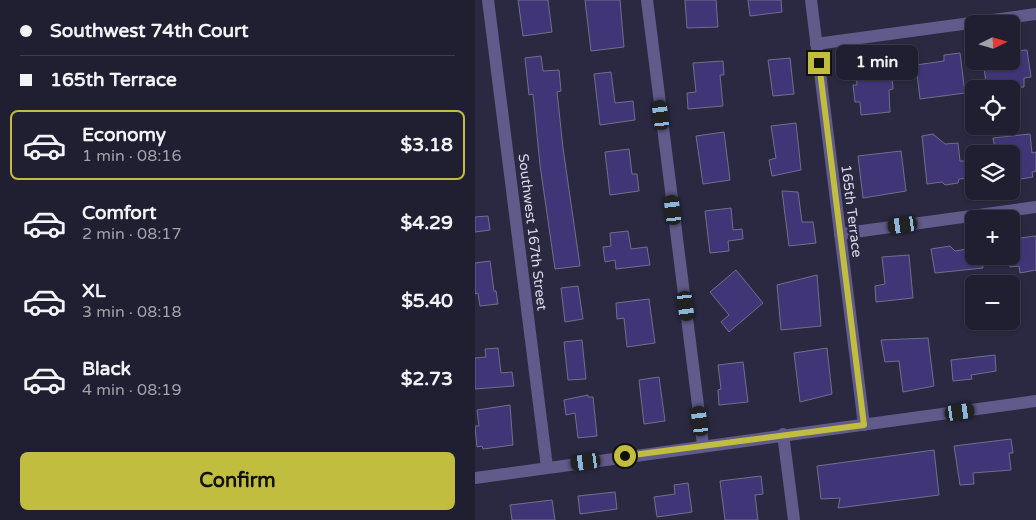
<!DOCTYPE html>
<meta charset="utf-8">
<style>
body{margin:0;font-family:"Varela Round",sans-serif;background:#2d2c3d;color:#f1f3f6;height:100vh;display:flex;flex-direction:column;font-size:19px;white-space:nowrap}
*{box-sizing:border-box;margin:0}
p{font-size:16px;color:#a2a2ab}
.icon{flex:none;width:28px;height:28px;fill:none;stroke:currentColor;stroke-width:2;stroke-linecap:round;stroke-linejoin:round}
.map{position:relative;flex:1;overflow:hidden}
.side{display:flex;flex-direction:column;background:#201f31;width:475px}
.side>*{flex:none}
.top-card{display:grid;align-content:center;height:110px;padding:0 20px;background:#201f31}
.needle{width:32px;rotate:85deg}
.fabs{position:absolute;left:490px;top:15px;display:grid;gap:10px}
.fabs a{display:grid;place-items:center;width:55px;height:55px;border-radius:8px;background:#201f31;box-shadow:0 1px 4px #0004,0 0 0 1px #3d3d4d;font-size:25px}
.end{position:absolute;width:22px;height:22px;margin:-11px;border:6px solid #c1bd3f;background:#111;box-shadow:0 0 0 2px #111}
.from{border-radius:50%}
.bubble{position:absolute;height:35px;border-radius:8px;background:#201f31;box-shadow:0 1px 4px #0004,0 0 0 1px #3d3d4d;font-size:16px;font-weight:800;line-height:35px;text-align:center}
.car{position:absolute;width:15px;height:30px;margin:-15px -8px;border-radius:6px;box-shadow:0 0 4px 1px #0007;background:linear-gradient(#222 24%,#8ab4d8 0 40%,#222 0 76%,#8ab4d8 0 86%,#222 0)}
.top-card b{display:flex;align-items:center;gap:18px;height:48px;font-size:19px}
.top-card b+b{border-top:1px solid #3d3d4d}
.top-card i{width:12px;height:12px;background:#f1f3f6}
ul{padding:0;list-style:none}
li{display:flex;align-items:center;gap:15px;height:70px;margin:0 10px 8px;padding:0 10px;border:2px solid transparent;border-radius:8px}
li div{flex:1}
li b{display:block;font-size:19px}
li em{font-style:normal;font-weight:800}
li.on{border-color:#c1bd3f}
li>.icon{width:45px;height:45px;stroke-width:1.5}
.action{display:flex;gap:10px;margin-top:auto;padding:10px 20px}
.action a{flex:1;height:58px;border-radius:8px;background:#c1bd3f;color:#111;font-size:20px;font-weight:800;line-height:58px;text-align:center}
main{display:flex;flex:1;min-height:0}
.map>svg:first-child{display:block}
.building{fill:#403577;stroke:#706f8b}
.lines{fill:none;stroke-linecap:round;stroke-linejoin:round}
.minor{stroke:#605b8b;stroke-width:12}
.route{stroke:#c1bd3f;stroke-width:6}
.labels{text-anchor:middle;stroke-width:5;stroke-linejoin:round;paint-order:stroke}
.street-label{font-size:14px;fill:#d9d8e8;stroke:#2b2941}
</style>
<main>
<section class="side">
<div class="top-card">
<b><i class="from"></i>Southwest 74th Court</b>
<b><i></i>165th Terrace</b>
</div>
<ul>
<li class="on"><svg class="icon" aria-label="car" viewBox="0 0 24 24"><path d="M5 17H2v-5l4-1 3-4h7l3 4 3 1v5h-3M9 17h6M6 11h13"/><circle cx="7" cy="17" r="2"/><circle cx="17" cy="17" r="2"/></svg><div><b>Economy</b><p>1 min · 08:16</p></div><em>$3.18</em></li>
<li><svg class="icon" aria-label="car" viewBox="0 0 24 24"><path d="M5 17H2v-5l4-1 3-4h7l3 4 3 1v5h-3M9 17h6M6 11h13"/><circle cx="7" cy="17" r="2"/><circle cx="17" cy="17" r="2"/></svg><div><b>Comfort</b><p>2 min · 08:17</p></div><em>$4.29</em></li>
<li><svg class="icon" aria-label="car" viewBox="0 0 24 24"><path d="M5 17H2v-5l4-1 3-4h7l3 4 3 1v5h-3M9 17h6M6 11h13"/><circle cx="7" cy="17" r="2"/><circle cx="17" cy="17" r="2"/></svg><div><b>XL</b><p>3 min · 08:18</p></div><em>$5.40</em></li>
<li><svg class="icon" aria-label="car" viewBox="0 0 24 24"><path d="M5 17H2v-5l4-1 3-4h7l3 4 3 1v5h-3M9 17h6M6 11h13"/><circle cx="7" cy="17" r="2"/><circle cx="17" cy="17" r="2"/></svg><div><b>Black</b><p>4 min · 08:19</p></div><em>$2.73</em></li>
</ul>
<div class="action"><a>Confirm</a></div>
</section>
<div class="map">
<svg width="561" height="520" viewBox="0 0 561 520">
<rect width="100%" height="100%" fill="#2b2941"/>
<g class="building">
<polygon points="43,0 73,0 77,32 48,36"/>
<polygon points="110,0 145,0 149,47 116,51"/>
<polygon points="210,0 241,0 243,27 212,28"/>
<polygon points="273,0 306,0 307,12 275,16"/>
<polygon points="552,50 556,77 549,78 549,87 512,89 508,61 538,61 537,51"/>
<polygon points="485,53 490,93 445,99 441,65 469,61 469,55"/>
<polygon points="66,56 68,71 84,70 86,91 82,92 88,148 105,266 80,269 65,165 58,94 54,95 50,58"/>
<polygon points="315,58 319,94 298,96 293,60"/>
<polygon points="248,61 249,75 245,75 248,106 213,109 212,93 221,92 218,63"/>
<polygon points="398,69 399,76 417,74 418,89 414,90 415,112 386,115 385,102 380,102 378,85 382,85 381,70"/>
<polygon points="136,72 140,103 158,101 160,120 125,125 119,74"/>
<polygon points="321,123 326,170 297,176 294,160 301,158 296,126"/>
<polygon points="249,132 255,180 228,184 221,136"/>
<polygon points="458,134 470,144 483,143 485,161 494,161 496,178 484,179 483,183 470,185 467,182 452,184 447,136"/>
<polygon points="555,134 557,153 561,152 561,171 557,172 558,177 539,180 538,175 536,175 536,154 521,154 518,138"/>
<polygon points="154,149 157,174 162,174 164,191 135,195 130,152"/>
<polygon points="426,151 431,191 388,198 383,156"/>
<polygon points="307,191 323,192 327,222 338,222 341,243 314,246"/>
<polygon points="256,208 258,230 267,229 268,239 253,241 254,251 235,253 230,211"/>
<polygon points="13,216 15,230 0,232 0,217"/>
<polygon points="153,231 156,249 172,247 175,265 141,269 140,260 130,262 128,247 136,246 135,233"/>
<polygon points="561,236 561,270 545,273 544,266 535,267 533,256 536,256 536,239"/>
<polygon points="475,246 480,251 499,248 499,256 506,256 508,268 460,273 456,249"/>
<polygon points="434,255 438,298 401,302 400,286 410,284 407,257"/>
<polygon points="15,261 19,291 21,291 23,304 5,306 3,293 0,294 0,263"/>
<polygon points="261,270 288,303 254,332 246,322 254,315 235,292"/>
<polygon points="342,275 346,326 306,330 302,285"/>
<polygon points="103,286 108,319 90,322 86,288"/>
<polygon points="174,299 180,343 152,347 149,318 142,319 141,303"/>
<polygon points="453,338 459,386 428,392 424,361 410,362 406,340"/>
<polygon points="107,340 111,379 93,380 89,342"/>
<polygon points="23,348 26,373 37,372 39,386 0,389 0,358 11,357 10,349"/>
<polygon points="352,348 357,394 325,402 319,353"/>
<polygon points="520,355 521,371 496,375 497,379 478,381 476,360"/>
<polygon points="268,362 273,402 244,405 243,390 246,389 243,365"/>
<polygon points="184,377 190,421 169,424 164,380"/>
<polygon points="113,395 113,397 118,397 122,436 103,438 100,413 91,415 89,400"/>
<polygon points="35,405 38,445 8,449 7,446 2,447 0,426 4,426 2,410"/>
<polygon points="536,439 538,453 534,453 536,470 498,473 499,484 485,485 479,446"/>
<polygon points="459,450 464,495 363,508 365,498 346,499 342,466"/>
<polygon points="286,476 288,494 280,495 283,520 250,520 245,481"/>
<polygon points="213,483 217,512 182,517 179,497 200,494 199,485"/>
<polygon points="140,492 142,509 105,514 103,496"/>
<polygon points="77,500 80,520 37,520 35,505"/>
</g>
<g class="lines">
<g class="minor">
<polyline points="13,0 72,467"/>
<polyline points="172,0 228,445"/>
<polyline points="336,0 389,425"/>
<polyline points="341,44 561,14"/>
<polyline points="365,234 561,207"/>
<polyline points="308,434 319,520"/>
<polyline points="0,478 561,401"/>
</g>
</g>
<g class="lines">
<polyline class="route" points="150,456 389,425 344,63"/>
</g>
<g class="labels">
<g class="street-label">
<text transform="translate(377 211) rotate(83)" y="5">165th Terrace</text>
<text transform="translate(58 232) rotate(83)" y="5">Southwest 167th Street</text>
</g>
</g>
</svg>
<div class="fabs">
<a><svg class="needle" viewBox="-14 -14 28 28"><path d="M0-13l5 13h-10z" fill="#e53935"/><path d="M0 13l5-13h-10z" fill="#a2a2ab"/></svg></a>
<a><svg class="icon" aria-label="locate" viewBox="0 0 24 24"><circle cx="12" cy="12" r="6"/><path d="M12 2v4M12 18v4M2 12h4M18 12h4"/></svg></a>
<a><svg class="icon" aria-label="layers" viewBox="0 0 24 24"><path d="M12 4l9 5-9 5-9-5zM3 14l9 5 9-5"/></svg></a>
<a>+</a>
<a>−</a>
</div>
<i class="end from" style="left:150px;top:456px"></i>
<i class="end" style="left:344px;top:63px"></i>
<div class="bubble" style="left:361px;top:45px;width:82px">1 min</div>
<i class="car" style="left:186px;top:115px;rotate:353deg"></i>
<i class="car" style="left:198px;top:210px;rotate:353deg"></i>
<i class="car" style="left:428px;top:225px;rotate:262deg"></i>
<i class="car" style="left:211px;top:306px;rotate:173deg"></i>
<i class="car" style="left:485px;top:412px;rotate:82deg"></i>
<i class="car" style="left:225px;top:421px;rotate:353deg"></i>
<i class="car" style="left:111px;top:462px;rotate:262deg"></i>
</div>
</main>
